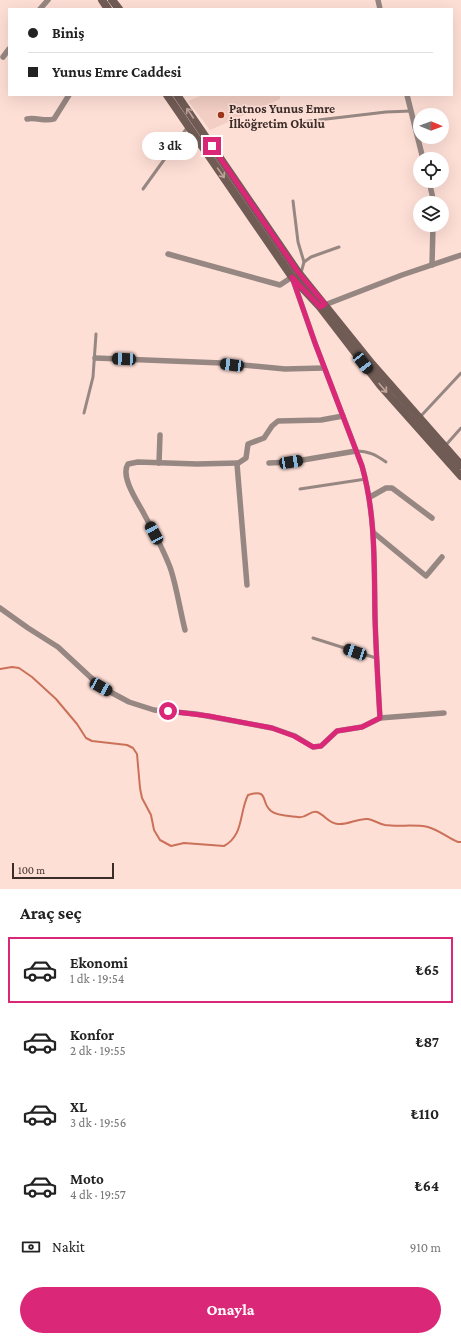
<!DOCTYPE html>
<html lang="tr">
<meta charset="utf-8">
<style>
body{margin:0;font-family:"Crimson Pro",serif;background:#f2f2f2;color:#222;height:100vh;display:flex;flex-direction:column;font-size:15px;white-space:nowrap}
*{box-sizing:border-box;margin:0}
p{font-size:13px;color:#767676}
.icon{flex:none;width:22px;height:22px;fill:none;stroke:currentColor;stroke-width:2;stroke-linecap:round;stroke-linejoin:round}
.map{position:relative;height:889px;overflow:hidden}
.drawer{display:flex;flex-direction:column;background:#fff;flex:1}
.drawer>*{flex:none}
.hud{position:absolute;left:8px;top:8px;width:445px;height:88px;border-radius:0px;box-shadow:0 4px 16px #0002;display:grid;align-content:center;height:88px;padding:0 20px;background:#fff}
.needle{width:26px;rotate:91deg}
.buttons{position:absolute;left:413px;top:108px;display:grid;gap:8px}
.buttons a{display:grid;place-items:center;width:36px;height:36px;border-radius:50%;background:#fff;box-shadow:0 4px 16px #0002;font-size:20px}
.scale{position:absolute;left:12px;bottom:10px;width:102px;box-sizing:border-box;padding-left:4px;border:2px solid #3b2c28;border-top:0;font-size:11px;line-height:14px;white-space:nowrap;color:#3b2c28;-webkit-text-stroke:3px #fedfd6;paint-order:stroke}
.end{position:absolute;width:18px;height:18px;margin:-9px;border:5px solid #db2777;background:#fff;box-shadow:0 0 0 2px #fff}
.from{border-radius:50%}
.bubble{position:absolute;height:28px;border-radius:14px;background:#fff;box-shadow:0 4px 16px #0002;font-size:13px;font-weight:700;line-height:28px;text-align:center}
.car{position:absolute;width:12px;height:24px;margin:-12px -6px;border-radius:5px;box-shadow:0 0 3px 1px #0007;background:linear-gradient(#222 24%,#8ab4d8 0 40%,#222 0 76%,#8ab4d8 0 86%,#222 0)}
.hud b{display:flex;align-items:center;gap:14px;height:38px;font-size:15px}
.hud b+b{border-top:1px solid #e0e0e0}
.hud i{width:10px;height:10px;background:#222}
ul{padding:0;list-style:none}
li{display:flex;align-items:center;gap:12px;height:66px;margin:0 8px 6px;padding:0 12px;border:2px solid transparent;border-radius:0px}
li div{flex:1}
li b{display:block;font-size:15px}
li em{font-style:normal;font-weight:700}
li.active{border-color:#db2777}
li>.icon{width:36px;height:36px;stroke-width:1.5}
h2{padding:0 20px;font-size:18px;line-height:48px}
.pay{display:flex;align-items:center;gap:10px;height:44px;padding:0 20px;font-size:15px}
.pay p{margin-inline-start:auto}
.action{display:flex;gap:8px;margin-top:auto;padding:8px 20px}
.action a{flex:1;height:46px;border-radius:24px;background:#db2777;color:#fff;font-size:16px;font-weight:700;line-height:46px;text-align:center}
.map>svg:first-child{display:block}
.built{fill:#f2cec4}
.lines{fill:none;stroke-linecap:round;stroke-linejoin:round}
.stream{stroke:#cb7159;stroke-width:2}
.lane{stroke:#978783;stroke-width:3}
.street{stroke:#978783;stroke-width:5.5}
.secondary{stroke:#715b55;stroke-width:8}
.oneway{stroke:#bfa49c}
.route{stroke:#db2777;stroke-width:5}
.poi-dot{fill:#9e3619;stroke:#fedfd6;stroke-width:1.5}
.labels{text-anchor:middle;stroke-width:3.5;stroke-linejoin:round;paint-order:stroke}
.poi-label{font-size:13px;font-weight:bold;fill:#3b2c28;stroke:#fedfd6;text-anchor:start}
</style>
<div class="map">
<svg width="461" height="889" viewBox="0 0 461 889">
<rect width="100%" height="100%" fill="#fedfd6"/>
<polygon class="built" points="203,95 280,95 280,99 210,130 188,101"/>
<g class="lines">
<path class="stream" d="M0,669l12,-2 7,1 13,9 24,22 21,25 9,14 6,3 35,4 6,3 4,6 3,34 2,10 9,17 3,15 6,10 11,6 13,-3 40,3c20,-11 15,-33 24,-51 22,-7 12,8 23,16 6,5 19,5 27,6 8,2 12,-7 19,-5 8,3 12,12 21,12 10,1 20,-6 30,-5 6,1 11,5 17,6 14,2 29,-1 43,2 11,3 20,11 30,15h3"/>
<g class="lane">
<polyline points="301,122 386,112 411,111"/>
<polyline points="143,189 187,128"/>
<polyline points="293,201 298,242 304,262 301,273"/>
<polyline points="304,262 311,257 339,247"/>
<polyline points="84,413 93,377 96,334"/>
<polyline points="420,417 461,373"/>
<polyline points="445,446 461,428"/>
<path d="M356,451c13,0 20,4 30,11"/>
<polyline points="300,489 366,479"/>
<polyline points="313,638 376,658"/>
</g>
<g class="street">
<polyline points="378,0 380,9"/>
<polyline points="40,9 48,0"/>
<polyline points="3,57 9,49"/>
<polyline points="407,95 423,159"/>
<path d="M27,119c9,-2 18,3 27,0l15,-24"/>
<polyline points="429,181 434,203"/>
<path d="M168,254l112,31 12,-8 23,66 47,123c14,50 12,100 13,151 1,34 3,68 5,101"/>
<polyline points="432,265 433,225"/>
<polyline points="322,306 402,275 461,255"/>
<polyline points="95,358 222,363 285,369 324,368"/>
<polyline points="159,463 160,435"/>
<polyline points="269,463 291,462 356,451"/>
<polyline points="370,497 386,488 392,488 432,518"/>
<polyline points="374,533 426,576 442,557"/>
<polyline points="247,585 237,464 246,458 248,444 264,438 272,426 278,421 321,420 343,416"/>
<polyline points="0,608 28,628 58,647 101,687 129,702 154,710 196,714 272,728 295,736 313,747 321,746 337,731 362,727 380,718 444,713"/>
<path d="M185,630c-5,-20 -8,-41 -14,-60 -7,-20 -18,-39 -28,-58 -6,-11 -23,-36 -15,-48l10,-2 59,2 41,-1"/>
</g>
<g class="secondary">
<polyline points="102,0 108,9"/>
<polyline points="112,0 119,9"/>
<polyline points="167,95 292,277 320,307 380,385 461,476"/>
<polyline points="177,95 298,272 372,364 461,465"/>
</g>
</g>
<defs><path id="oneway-shaft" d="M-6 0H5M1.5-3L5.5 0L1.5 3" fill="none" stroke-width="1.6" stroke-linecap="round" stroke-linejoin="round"/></defs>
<g class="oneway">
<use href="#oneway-shaft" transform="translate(190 113) rotate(-124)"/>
<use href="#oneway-shaft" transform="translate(221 173) rotate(55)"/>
<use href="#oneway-shaft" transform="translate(383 388) rotate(49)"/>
</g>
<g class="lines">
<path class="route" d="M168,711l41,5 63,12 22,8 19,11 8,-1 16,-15 25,-4 18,-9c-2,-34 -4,-67 -5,-101 -1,-51 1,-101 -13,-151l-47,-123 -23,-66 28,30 5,-3 -27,-32 -86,-126"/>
</g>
<circle class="poi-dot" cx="221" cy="115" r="4"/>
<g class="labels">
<g class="poi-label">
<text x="229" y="113">Patnos Yunus Emre<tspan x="229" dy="15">İlköğretim Okulu</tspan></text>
</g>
</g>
</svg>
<div class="buttons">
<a><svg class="needle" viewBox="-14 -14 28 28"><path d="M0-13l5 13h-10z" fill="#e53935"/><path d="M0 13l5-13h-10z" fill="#767676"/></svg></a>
<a><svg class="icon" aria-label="locate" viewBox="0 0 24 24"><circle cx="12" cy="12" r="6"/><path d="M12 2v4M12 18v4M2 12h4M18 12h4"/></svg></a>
<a><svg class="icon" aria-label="layers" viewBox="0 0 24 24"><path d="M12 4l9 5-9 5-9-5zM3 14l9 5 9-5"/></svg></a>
</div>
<div class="scale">100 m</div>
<i class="end from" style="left:168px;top:711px"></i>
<i class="end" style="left:212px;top:146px"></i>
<div class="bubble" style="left:142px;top:132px;width:56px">3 dk</div>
<i class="car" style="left:124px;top:359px;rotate:272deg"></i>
<i class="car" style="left:363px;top:363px;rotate:142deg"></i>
<i class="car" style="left:232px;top:365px;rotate:277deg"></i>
<i class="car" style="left:291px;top:462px;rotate:81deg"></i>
<i class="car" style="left:154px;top:533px;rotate:332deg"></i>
<i class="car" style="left:355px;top:652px;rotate:289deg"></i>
<i class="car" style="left:101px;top:687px;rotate:119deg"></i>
<div class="hud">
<b><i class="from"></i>Biniş</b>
<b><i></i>Yunus Emre Caddesi</b>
</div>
</div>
<section class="drawer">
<h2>Araç seç</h2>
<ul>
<li class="active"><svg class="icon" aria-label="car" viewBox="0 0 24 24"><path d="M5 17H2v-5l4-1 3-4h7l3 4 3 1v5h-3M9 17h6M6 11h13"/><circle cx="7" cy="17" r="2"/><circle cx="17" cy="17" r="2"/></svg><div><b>Ekonomi</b><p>1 dk · 19:54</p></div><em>₺65</em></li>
<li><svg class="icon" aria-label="car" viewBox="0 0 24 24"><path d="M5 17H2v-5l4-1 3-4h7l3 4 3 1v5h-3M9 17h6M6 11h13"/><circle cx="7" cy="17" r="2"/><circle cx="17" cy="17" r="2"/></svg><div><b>Konfor</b><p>2 dk · 19:55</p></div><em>₺87</em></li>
<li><svg class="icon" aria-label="car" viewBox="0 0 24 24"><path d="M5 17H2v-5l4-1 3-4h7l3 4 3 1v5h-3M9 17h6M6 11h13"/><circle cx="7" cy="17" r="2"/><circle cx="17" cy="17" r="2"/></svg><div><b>XL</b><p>3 dk · 19:56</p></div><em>₺110</em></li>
<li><svg class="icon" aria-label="car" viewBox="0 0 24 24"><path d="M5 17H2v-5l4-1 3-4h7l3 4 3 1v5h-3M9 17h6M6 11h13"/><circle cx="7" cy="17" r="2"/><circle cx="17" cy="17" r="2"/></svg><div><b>Moto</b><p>4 dk · 19:57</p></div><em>₺64</em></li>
</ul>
<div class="pay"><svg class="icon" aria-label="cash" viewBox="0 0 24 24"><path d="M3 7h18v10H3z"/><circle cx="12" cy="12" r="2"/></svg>Nakit<p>910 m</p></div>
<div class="action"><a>Onayla</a></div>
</section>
